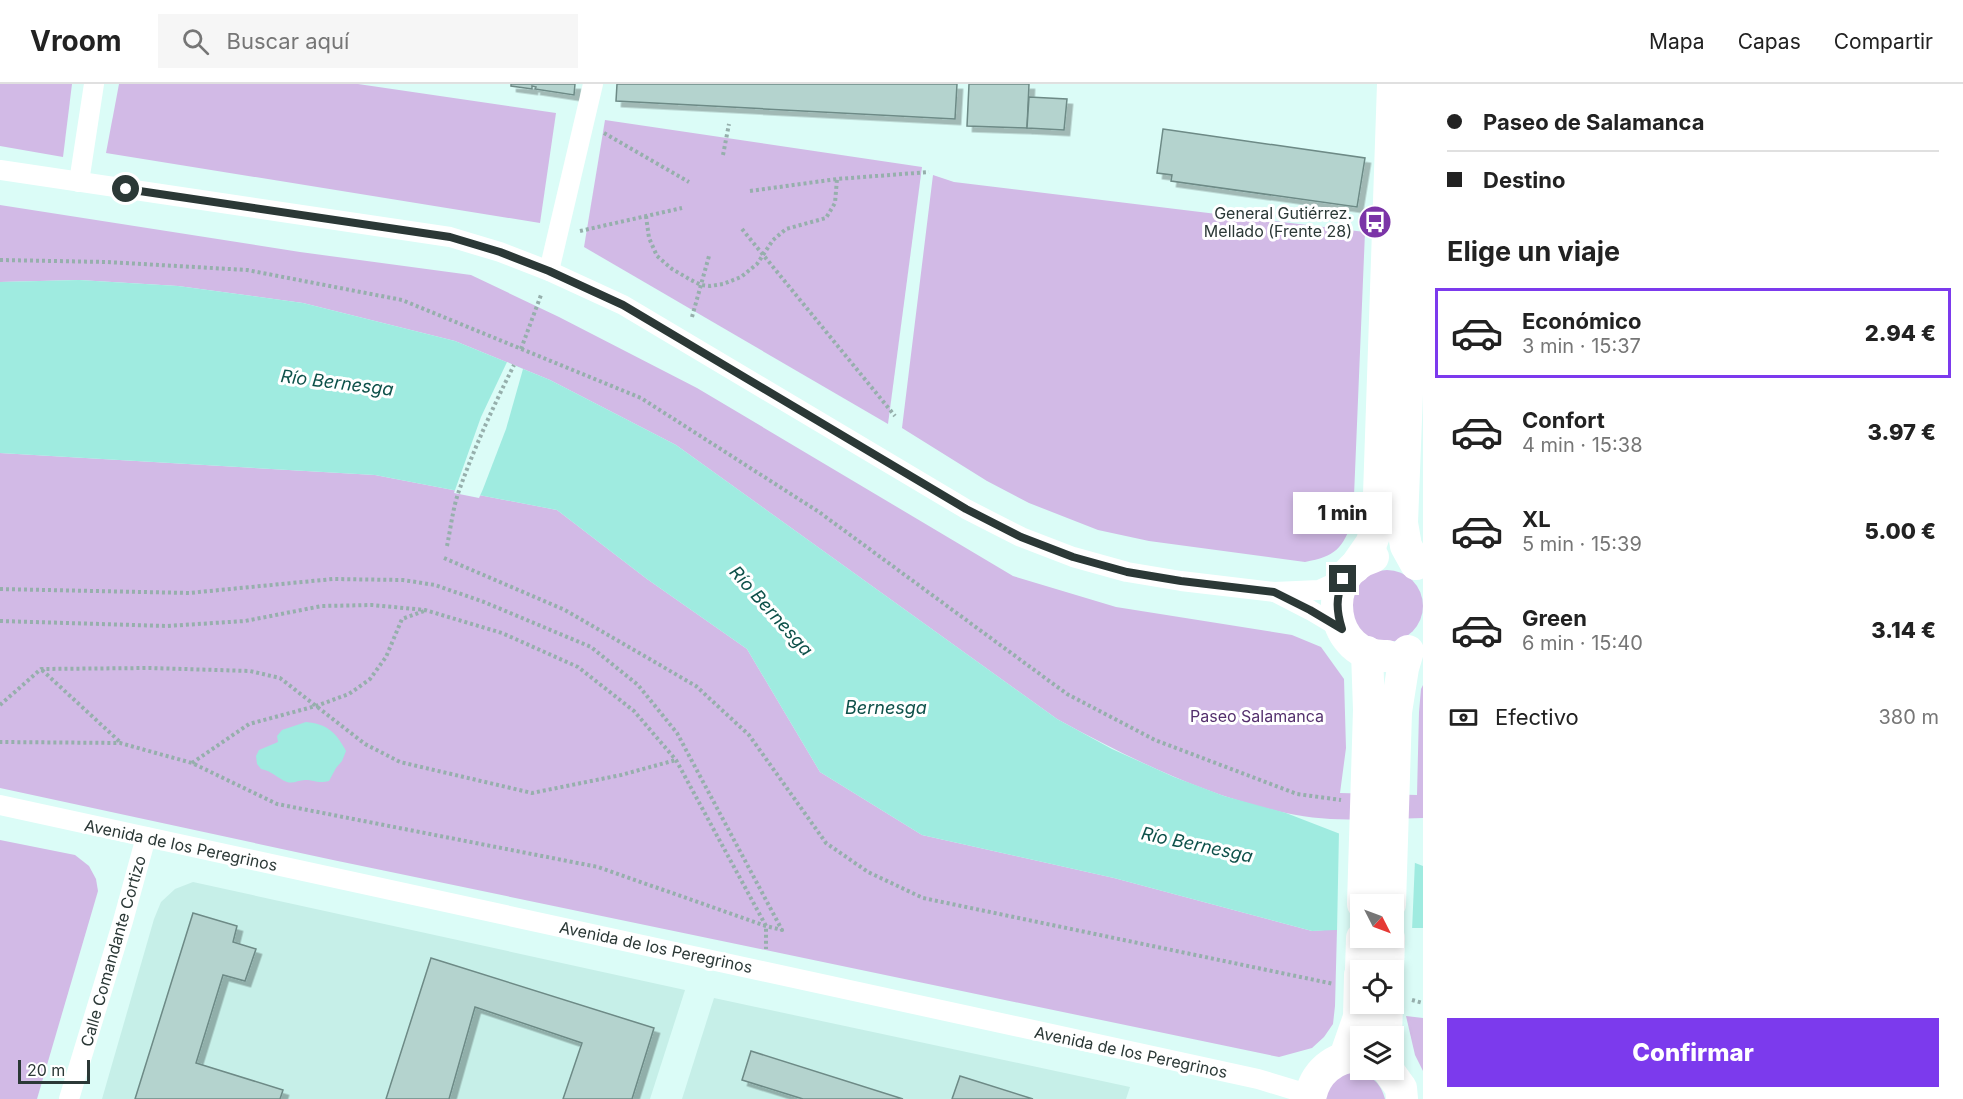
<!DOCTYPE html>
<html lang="es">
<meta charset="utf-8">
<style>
body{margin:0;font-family:Inter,sans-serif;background:#f6f6f6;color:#222;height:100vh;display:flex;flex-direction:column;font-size:22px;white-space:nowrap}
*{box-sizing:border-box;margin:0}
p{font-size:20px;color:#767676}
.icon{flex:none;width:33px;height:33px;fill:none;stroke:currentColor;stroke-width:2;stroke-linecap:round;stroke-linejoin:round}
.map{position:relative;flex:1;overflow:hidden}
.panel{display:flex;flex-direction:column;background:#fff;width:540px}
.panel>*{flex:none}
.guide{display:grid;align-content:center;height:132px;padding:0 24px;background:#fff}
.needle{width:39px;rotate:132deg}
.controls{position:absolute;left:1350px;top:810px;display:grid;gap:12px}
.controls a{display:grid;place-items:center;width:54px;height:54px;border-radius:0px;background:#fff;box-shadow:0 3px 9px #0003;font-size:30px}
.scale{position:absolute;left:18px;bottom:15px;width:72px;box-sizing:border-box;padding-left:6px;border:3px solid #2b3836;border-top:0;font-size:16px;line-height:21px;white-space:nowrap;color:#2b3836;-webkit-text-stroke:4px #fff;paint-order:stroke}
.end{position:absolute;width:27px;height:27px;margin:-14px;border:8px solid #2b3836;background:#fff;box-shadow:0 0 0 3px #fff}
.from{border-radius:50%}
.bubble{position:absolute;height:42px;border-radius:0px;background:#fff;box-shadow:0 3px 9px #0003;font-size:20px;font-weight:800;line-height:42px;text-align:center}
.guide b{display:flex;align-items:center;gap:21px;height:57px;font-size:22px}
.guide b+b{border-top:2px solid #e0e0e0}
.guide i{width:15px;height:15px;background:#222}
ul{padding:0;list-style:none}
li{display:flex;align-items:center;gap:18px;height:90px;margin:0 12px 9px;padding:0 12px;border:3px solid transparent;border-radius:0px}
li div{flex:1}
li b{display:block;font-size:22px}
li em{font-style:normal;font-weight:800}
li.selected{border-color:#7c3aed}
li>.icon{width:54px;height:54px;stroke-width:1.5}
h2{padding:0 24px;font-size:27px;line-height:72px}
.pay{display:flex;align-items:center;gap:15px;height:66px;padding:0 24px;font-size:22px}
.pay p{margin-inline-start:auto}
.action{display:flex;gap:12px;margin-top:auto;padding:12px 24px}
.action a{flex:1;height:69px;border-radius:0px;background:#7c3aed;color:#fff;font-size:24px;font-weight:800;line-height:69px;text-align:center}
header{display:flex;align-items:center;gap:36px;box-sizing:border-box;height:84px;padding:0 30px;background:#fff;border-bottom:2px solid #e0e0e0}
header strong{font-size:28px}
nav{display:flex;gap:33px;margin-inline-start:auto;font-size:21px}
.search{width:420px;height:54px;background:#f6f6f6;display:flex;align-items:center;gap:15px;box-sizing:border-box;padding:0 21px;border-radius:0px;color:#767676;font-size:22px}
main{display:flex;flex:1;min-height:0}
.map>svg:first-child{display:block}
.built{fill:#c6efe8}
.green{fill:#d2bae6}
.water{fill:#9febe0}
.pier{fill:#dbfcf7}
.building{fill:#b4d3ce;stroke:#6d8a86;stroke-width:1.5;filter:url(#shadow)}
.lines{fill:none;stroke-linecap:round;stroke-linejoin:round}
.path{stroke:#96afac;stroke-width:4;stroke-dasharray:3 3;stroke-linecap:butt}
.minor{stroke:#fff;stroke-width:20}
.primary{stroke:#fff;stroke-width:32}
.route{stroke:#2b3836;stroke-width:8}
.labels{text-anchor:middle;stroke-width:6;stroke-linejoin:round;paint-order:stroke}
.poi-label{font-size:16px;fill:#2b3836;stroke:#fff;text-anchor:end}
.park-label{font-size:16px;fill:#54306d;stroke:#fff}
.street-label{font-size:16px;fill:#2b3836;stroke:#fff}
.water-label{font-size:18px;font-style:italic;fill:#0e514a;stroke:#fff}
</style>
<header>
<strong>Vroom</strong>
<div class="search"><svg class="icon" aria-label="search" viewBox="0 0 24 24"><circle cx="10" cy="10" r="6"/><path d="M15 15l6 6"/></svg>Buscar aquí</div>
<nav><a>Mapa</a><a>Capas</a><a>Compartir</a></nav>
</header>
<main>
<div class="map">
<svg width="1423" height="1015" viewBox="0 0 1423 1015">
<defs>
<filter id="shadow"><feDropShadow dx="5.5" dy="5.5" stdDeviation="0" flood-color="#0004"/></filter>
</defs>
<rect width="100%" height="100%" fill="#dbfcf7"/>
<g class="built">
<polygon points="193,798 685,906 650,1015 102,1015 154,835 161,818 175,805"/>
<polygon points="714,914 1130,1003 1126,1015 682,1015"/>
</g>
<g class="green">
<polygon points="0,0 72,0 63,73 0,62"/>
<polygon points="119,0 358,0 556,29 540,139 106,69"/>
<polygon points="605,36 922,83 888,340 584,163"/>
<path d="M933,91l21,7 411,50 -12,288c-11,29 -17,36 -48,42l-156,-21 -51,-11 -69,-27 -42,-22 -85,-53z"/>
<path d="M0,121l300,47 171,23 88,42 138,71 316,188 103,31 176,28 29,12 23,32 2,69 -6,45 77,2 2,-83 2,-23 2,-4v133c-46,1 -92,5 -137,-5 -81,-17 -157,-55 -229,-94l-381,-274 -126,-65 -95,-39 -152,-38 -125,-17 -99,-6 -79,2z"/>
<polygon points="0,369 375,391 557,426 647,495 747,565 820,688 922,751 1114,794 1312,847 1337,845 1335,922 1333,940 1324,953 1312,964 1279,973 333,776 0,704"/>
<circle cx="1387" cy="522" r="36"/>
<polygon points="0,756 75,771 89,782 96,795 98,807 37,1015 0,1015"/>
<polygon points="1406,932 1423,934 1423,987 1415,971"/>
<path d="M1352,988c18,2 28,9 33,27h-60c4,-15 12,-23 27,-27z"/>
</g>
<g class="water">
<polygon points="79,196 178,202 303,219 455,257 550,296 676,361 1057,635 1112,665 1174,693 1224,712 1286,729 1423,782 1423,844 1394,844 1394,820 1360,820 1360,845 1312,847 1114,794 922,751 820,688 747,565 647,495 557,426 375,391 0,369 0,198"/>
<path d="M306,638c21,2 30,10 40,29l-4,10 -6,7 -7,13c-11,3 -14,-1 -24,-1 -7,0 -11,4 -18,2 -10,-4 -15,-11 -26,-13l-4,-5 -1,-8 3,-6 19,-8 -1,-6 5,-6z"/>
</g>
<g class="pier">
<polygon points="507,278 523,285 506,345 483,405 479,414 454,409 481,333"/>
<polygon points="1339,747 1415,776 1412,847 1394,847 1394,820 1360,820 1360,848 1337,848"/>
</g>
<g class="building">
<polygon points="511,0 575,0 574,11 535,5 536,3 532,2 532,5 511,2"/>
<polygon points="617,0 957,0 955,35 616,17"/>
<polygon points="969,0 1029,0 1027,44 967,42"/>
<polygon points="1029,13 1067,15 1064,46 1027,44"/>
<polygon points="1163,45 1365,74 1357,123 1171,97 1172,91 1157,89"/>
<polygon points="193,829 237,842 233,858 256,865 245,897 223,891 196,979 283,1006 280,1015 135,1015"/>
<polygon points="431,874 654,944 632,1015 563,1015 582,959 475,923 449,1015 386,1015"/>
<polygon points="751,967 903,1015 803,1015 742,996"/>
<polygon points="960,992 1033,1015 952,1015"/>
</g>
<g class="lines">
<g class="path">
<polyline points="604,49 689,98"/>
<polyline points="723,71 729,40"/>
<polyline points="750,107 837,95 929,88"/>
<polyline points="646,132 649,154 657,172 672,185 691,196 701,201 710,202 723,200 741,193 757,180 773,156 786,145 826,134 835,119 837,95"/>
<polyline points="742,145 895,332"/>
<polyline points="580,147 682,124"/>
<polyline points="0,176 107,178 247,186 402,216 641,314 819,428 1067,610 1155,656 1297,710 1341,716"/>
<polyline points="692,233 709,172"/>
<polyline points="521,265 541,211"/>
<path d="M447,462c4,-19 6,-40 13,-58 15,-42 34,-83 54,-123"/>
<polyline points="444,474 565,526 696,602 749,651 826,759 868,788 923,814 1334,900"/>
<polyline points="0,505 189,509 333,495 403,496 435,501 484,518 591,563 638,601 677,649 782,846 766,842 598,783 277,720 192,679 120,659 0,658"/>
<polyline points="0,537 167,542 245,537 322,522 372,521 425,526 502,549 578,583 634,627 676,676 766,842 766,865"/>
<polyline points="42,586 120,658"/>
<polyline points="0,621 41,585 150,584 250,587 280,594 365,660 400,678 532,709 621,691 676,676"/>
<polyline points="192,679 249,640 316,622 349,610 370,595 386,573 402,535 424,527"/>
<polyline points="1412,916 1423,919"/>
</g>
<g class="minor">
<polyline points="0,86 450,153 500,168 549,187 623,221 966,425 1021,453 1073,473 1127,488 1181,497 1274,508 1319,506 1343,495"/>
<polyline points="79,98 94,0"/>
<polyline points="549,187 593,0"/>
<polyline points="1277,509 1310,526 1342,545"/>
<polyline points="0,721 1258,995 1311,1011"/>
<polyline points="69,1015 123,837 146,753"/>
</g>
<g class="primary">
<path d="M1373,473c-56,17 -43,102 14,99"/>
<polyline points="1416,480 1406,462 1402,439 1419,0"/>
<polyline points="1355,483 1371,460 1378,440 1393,0"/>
<polyline points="1363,820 1369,626 1367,568"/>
<polyline points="1390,820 1396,628 1403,584 1408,567"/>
<polyline points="1361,886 1362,854"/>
<polyline points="1388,886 1389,854"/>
<polyline points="1386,952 1387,920"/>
<polyline points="1345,973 1359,933 1360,891"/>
<polyline points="1388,986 1401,1004 1402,1015"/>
<path d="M1310,1015c4,-26 24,-43 50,-43"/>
</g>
</g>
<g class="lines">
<path class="route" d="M126,105l324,48 50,15 49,19 74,34 343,204 55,28 52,20 54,15 54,9 93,11 36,18 32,19c-6,-19 -6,-31 1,-50"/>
</g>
<defs>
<g id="bus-disc" transform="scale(1.725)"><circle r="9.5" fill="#7b34a7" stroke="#fff"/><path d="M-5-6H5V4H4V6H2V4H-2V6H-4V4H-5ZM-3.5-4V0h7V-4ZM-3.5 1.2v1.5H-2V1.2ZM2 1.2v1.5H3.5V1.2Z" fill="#fff"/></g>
</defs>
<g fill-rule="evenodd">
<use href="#bus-disc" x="1375" y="138"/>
</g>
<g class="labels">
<g class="poi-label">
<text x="1352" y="135">General Gutiérrez.<tspan x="1352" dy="18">Mellado (Frente 28)</tspan></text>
</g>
<g class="park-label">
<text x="1257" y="638">Paseo Salamanca</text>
</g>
<g class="street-label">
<text transform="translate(181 761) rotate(12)" y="6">Avenida de los Peregrinos</text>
<text transform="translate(656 863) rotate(12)" y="6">Avenida de los Peregrinos</text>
<text transform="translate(113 867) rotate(-74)" y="6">Calle Comandante Cortizo</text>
<text transform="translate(1131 968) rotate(12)" y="6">Avenida de los Peregrinos</text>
</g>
<g class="water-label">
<text transform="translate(337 299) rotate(7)" y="6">Río Bernesga</text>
<text transform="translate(771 527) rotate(48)" y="6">Río Bernesga</text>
<text x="886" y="630">Bernesga</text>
<text transform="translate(1197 761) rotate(12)" y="6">Río Bernesga</text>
</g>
</g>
</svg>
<div class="controls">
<a><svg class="needle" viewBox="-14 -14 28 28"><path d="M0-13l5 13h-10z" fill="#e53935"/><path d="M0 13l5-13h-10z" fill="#767676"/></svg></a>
<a><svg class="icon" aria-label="locate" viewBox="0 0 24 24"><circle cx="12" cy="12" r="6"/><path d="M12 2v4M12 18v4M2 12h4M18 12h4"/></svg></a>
<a><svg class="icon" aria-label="layers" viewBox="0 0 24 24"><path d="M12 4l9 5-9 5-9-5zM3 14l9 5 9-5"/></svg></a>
</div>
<div class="scale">20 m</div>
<i class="end from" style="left:126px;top:105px"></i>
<i class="end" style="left:1343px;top:495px"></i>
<div class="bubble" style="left:1293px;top:408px;width:99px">1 min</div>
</div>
<section class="panel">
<div class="guide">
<b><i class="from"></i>Paseo de Salamanca</b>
<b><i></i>Destino</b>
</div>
<h2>Elige un viaje</h2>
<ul>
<li class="selected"><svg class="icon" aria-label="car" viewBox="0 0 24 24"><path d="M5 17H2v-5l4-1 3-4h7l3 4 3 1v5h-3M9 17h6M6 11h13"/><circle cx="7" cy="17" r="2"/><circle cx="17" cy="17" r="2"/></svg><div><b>Económico</b><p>3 min · 15:37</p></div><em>2.94 €</em></li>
<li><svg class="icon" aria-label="car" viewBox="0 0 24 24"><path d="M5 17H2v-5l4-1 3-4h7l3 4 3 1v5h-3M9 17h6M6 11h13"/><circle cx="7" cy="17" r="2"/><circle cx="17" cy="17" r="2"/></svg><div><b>Confort</b><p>4 min · 15:38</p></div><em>3.97 €</em></li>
<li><svg class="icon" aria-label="car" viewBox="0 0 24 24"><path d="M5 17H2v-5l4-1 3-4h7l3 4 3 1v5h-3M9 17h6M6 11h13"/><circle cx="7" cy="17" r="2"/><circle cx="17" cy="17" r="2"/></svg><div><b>XL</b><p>5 min · 15:39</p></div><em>5.00 €</em></li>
<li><svg class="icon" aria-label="car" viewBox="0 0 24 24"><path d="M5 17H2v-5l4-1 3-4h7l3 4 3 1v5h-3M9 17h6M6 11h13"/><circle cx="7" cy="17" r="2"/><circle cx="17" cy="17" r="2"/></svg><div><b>Green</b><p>6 min · 15:40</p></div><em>3.14 €</em></li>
</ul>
<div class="pay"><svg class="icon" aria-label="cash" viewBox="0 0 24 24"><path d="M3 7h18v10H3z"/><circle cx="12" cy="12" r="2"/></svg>Efectivo<p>380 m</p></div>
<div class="action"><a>Confirmar</a></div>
</section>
</main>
